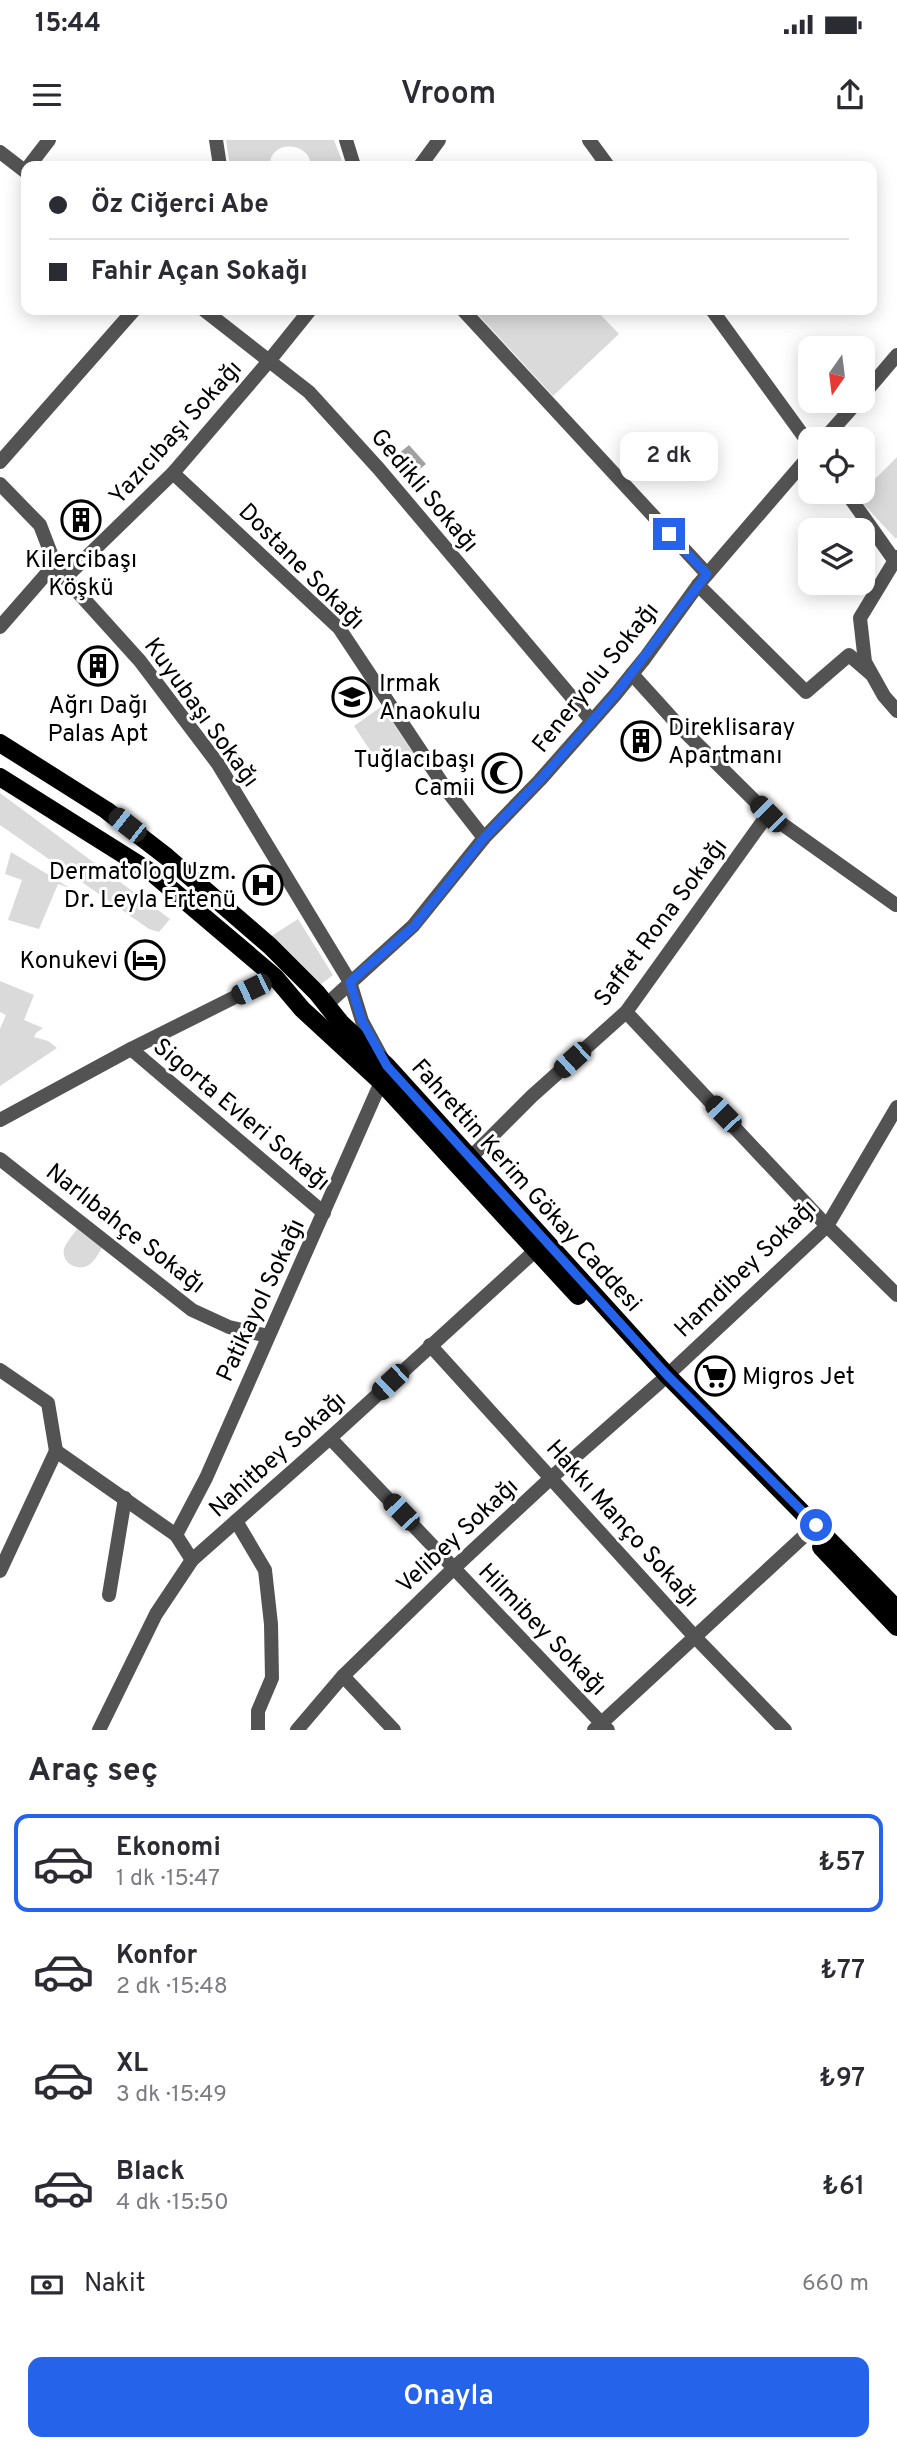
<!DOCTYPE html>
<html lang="tr">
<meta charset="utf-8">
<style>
body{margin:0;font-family:Overpass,sans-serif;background:#f2f2f3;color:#2b2b33;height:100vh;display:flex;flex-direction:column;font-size:26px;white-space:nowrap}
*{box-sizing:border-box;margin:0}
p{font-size:23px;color:#7c7c81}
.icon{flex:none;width:38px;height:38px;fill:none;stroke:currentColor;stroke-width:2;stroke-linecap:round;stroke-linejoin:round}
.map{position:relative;height:1590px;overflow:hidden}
.sheet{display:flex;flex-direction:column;background:#fff;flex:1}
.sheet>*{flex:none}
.hud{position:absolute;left:21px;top:21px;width:856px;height:154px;border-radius:14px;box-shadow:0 4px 18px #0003;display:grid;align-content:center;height:154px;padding:0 28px;background:#fff}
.needle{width:46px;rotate:194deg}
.controls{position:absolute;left:798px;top:196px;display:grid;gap:14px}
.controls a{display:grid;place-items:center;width:77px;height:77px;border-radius:14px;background:#fff;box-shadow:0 4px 18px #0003;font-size:35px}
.end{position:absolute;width:32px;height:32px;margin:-16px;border:9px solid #2563eb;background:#fff;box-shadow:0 0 0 4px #fff}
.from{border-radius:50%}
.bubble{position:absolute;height:49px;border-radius:14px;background:#fff;box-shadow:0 4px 18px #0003;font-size:23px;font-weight:600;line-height:49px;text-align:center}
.car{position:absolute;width:21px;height:42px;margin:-21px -10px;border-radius:9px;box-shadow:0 0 5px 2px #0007;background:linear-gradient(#222 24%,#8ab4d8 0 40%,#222 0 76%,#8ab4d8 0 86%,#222 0)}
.hud b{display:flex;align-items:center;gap:24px;height:66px;font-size:26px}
.hud b+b{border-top:2px solid #e1e1e2}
.hud i{width:18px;height:18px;background:#2b2b33}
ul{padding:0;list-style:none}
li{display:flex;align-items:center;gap:21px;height:98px;margin:0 14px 10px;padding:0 14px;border:4px solid transparent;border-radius:14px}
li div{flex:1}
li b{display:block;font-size:26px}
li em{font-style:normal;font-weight:600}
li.selected{border-color:#2563eb}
li>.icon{width:63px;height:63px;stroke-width:1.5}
h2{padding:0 28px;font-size:32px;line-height:84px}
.pay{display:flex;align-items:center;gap:18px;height:77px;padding:0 28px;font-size:26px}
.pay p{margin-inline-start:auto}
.cta{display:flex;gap:14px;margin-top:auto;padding:14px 28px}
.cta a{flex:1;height:80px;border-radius:14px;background:#2563eb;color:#fff;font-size:28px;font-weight:600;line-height:80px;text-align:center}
.status{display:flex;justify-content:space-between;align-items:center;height:49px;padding:0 35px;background:#fff;direction:ltr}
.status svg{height:19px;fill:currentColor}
header{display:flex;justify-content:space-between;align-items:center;height:91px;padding:0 28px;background:#fff;font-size:32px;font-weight:600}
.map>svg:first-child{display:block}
.green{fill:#dadada}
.water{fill:#a1a1a1}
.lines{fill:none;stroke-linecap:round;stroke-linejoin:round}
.minor{stroke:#535353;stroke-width:14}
.tertiary{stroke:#535353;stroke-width:14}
.primary{stroke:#000;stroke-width:18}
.route{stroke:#2563eb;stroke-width:9}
.labels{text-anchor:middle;stroke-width:6;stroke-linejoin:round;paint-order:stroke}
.street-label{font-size:24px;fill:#000;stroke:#fff}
.poi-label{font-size:24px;fill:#000;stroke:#fff;text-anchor:start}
</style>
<div class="status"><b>15:44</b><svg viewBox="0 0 49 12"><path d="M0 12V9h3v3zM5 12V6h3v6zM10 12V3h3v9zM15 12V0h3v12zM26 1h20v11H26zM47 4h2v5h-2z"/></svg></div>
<header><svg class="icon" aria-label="menu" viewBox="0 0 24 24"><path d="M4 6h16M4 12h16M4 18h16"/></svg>Vroom<svg class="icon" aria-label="share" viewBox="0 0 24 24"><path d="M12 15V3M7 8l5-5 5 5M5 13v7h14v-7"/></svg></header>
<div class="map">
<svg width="897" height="1590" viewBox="0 0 897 1590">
<rect width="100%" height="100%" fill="#fff"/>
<g class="green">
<path d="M226,0h108l10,26h-33c-1,-26 -43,-26 -41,0h-40z"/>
<polygon points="474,170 596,170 619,194 553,256"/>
<polygon points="897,317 897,397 896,399 857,357"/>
<polygon points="382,566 414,614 385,633 354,586"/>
<polygon points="0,653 170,779 159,792 149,789 0,685"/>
<polygon points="11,712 70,748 58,744 39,789 8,780 22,740 5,734"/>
<polygon points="298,779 333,835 320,845 270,797"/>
<polygon points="0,841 34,855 24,880 43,888 36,893 34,897 48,901 57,908 0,946 0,889 6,875 0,872"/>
<path d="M77,1089l25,19c-4,6 -8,15 -15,18 -11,5 -26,-4 -23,-17 2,-7 9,-14 13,-20z"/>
</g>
<polygon class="water" points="409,305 426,324 414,334 397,315"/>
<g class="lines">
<g class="minor">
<polyline points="216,0 220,26"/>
<polyline points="346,0 354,26"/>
<polyline points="589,0 608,26"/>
<polyline points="0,12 26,32"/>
<polyline points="29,26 49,0"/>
<polyline points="420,26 439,0"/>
<polyline points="204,170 309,252 379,329 591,580"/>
<polyline points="463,170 707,434"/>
<polyline points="712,170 810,305"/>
<polyline points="863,255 897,215"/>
<polyline points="824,299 858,261"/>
<polyline points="0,322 134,170"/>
<polyline points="173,333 339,488 448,652 484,698"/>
<polyline points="0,344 40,385 55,424 65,438 140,521 218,624 350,842 362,881 382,918"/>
<polyline points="846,352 894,420"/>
<polyline points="897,417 860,478 865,522 884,556 897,571"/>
<polyline points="65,438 173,333 269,221 310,170"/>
<polyline points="698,445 806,552 849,515 871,534"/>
<polyline points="0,487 55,424"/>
<polyline points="632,534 680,587 768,674 896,765"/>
<polyline points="326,865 413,786 484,698 540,640 615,555 645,518 698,445 810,315"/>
<polyline points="626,872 827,1086 897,1155"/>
<polyline points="131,909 324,1073"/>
<polyline points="0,1019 192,1170 229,1187 268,1196"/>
<polyline points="463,1025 532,956 626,872 768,674"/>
<polyline points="430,1205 694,1496 785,1590"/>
<polyline points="0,1230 48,1263 56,1311"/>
<polyline points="330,1298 608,1590"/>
<polyline points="56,1311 176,1395 192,1420"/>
<polyline points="236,1381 265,1430 271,1484 272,1538 258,1571 258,1590"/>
<polyline points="176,1395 206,1338 381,942"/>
<polyline points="0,1431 56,1311"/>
<polyline points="109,1455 125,1358"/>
<polyline points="343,1536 394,1590"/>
<polyline points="99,1590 156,1474 192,1420 330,1298 536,1110"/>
<polyline points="297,1590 343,1536 454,1428 552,1337 659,1243 827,1086 897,967"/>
<polyline points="594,1590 816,1385"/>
</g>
<polyline class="tertiary" points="0,980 131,909 275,837"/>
<g class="primary">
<polyline points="0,603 106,670 167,717 270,806 317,853 341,883 387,926 667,1235 897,1469"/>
<polyline points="0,637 151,732 275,837 302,869 381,942 578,1156"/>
<polyline points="821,1407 897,1487"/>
</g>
</g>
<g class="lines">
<polyline class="route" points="669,394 707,434 615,555 540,640 484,698 414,786 350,842 362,881 387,926 667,1235 816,1385"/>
</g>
<defs>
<g id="building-ring" transform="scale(2.0125)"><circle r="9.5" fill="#fff" stroke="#000" stroke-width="1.5"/><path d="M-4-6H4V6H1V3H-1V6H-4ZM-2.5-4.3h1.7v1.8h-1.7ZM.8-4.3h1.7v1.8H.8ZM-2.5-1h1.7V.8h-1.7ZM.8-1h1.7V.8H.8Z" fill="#000"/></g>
<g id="school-ring" transform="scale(2.0125)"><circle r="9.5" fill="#fff" stroke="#000" stroke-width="1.5"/><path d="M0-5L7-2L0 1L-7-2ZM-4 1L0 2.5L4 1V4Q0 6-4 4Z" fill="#000"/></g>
<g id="mosque-ring" transform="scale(2.0125)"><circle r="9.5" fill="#fff" stroke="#000" stroke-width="1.5"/><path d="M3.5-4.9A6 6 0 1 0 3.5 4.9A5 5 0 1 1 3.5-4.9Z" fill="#000"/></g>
<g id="hospital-ring" transform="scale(2.0125)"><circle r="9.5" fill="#fff" stroke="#000" stroke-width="1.5"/><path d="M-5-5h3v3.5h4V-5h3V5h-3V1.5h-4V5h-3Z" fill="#000"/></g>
<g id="hotel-ring" transform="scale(2.0125)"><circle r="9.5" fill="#fff" stroke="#000" stroke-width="1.5"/><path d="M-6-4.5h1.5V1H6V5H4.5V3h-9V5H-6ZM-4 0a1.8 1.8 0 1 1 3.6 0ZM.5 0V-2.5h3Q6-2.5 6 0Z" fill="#000"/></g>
<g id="supermarket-ring" transform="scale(2.0125)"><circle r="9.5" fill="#fff" stroke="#000" stroke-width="1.5"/><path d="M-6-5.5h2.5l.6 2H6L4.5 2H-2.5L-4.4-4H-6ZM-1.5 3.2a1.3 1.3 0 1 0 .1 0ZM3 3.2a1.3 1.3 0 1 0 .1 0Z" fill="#000"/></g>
</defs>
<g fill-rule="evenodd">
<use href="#building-ring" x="81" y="380"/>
<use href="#building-ring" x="98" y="526"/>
<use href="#school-ring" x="352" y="557"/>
<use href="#building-ring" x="641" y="601"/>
<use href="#mosque-ring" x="502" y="633"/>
<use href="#hospital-ring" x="263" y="745"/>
<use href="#hotel-ring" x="145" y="820"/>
<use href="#supermarket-ring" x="715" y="1236"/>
</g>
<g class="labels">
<g class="street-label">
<text transform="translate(175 292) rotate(-48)" y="8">Yazıcıbaşı Sokağı</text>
<text transform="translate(425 350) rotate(50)" y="8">Gedikli Sokağı</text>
<text transform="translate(302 426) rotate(45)" y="8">Dostane Sokağı</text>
<text transform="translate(595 537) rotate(-51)" y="8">Feneryolu Sokağı</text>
<text transform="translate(202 572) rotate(54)" y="8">Kuyubaşı Sokağı</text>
<text transform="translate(660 782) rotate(-53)" y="8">Saffet Rona Sokağı</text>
<text transform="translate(242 974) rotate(40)" y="8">Sigorta Evleri Sokağı</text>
<text transform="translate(527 1045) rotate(48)" y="8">Fahrettin Kerim Gökay Caddesi</text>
<text transform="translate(126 1088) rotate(38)" y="8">Narlıbahçe Sokağı</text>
<text transform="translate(745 1128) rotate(-44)" y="8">Hamdibey Sokağı</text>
<text transform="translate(260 1160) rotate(-65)" y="8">Patikayol Sokağı</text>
<text transform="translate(277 1314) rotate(-42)" y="8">Nahitbey Sokağı</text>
<text transform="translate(623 1383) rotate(48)" y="8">Hakkı Manço Sokağı</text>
<text transform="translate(457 1395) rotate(-43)" y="8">Velibey Sokağı</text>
<text transform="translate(543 1489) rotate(46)" y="8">Hilmibey Sokağı</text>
</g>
<g class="poi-label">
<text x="81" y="427" text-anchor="middle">Kilercibaşı<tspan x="81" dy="28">Köşkü</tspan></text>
<text x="379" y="551">Irmak<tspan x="379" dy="28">Anaokulu</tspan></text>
<text x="98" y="573" text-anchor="middle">Ağrı Dağı<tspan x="98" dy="28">Palas Apt</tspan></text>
<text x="668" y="595">Direklisaray<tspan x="668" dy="28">Apartmanı</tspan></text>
<text x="475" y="627" text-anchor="end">Tuğlacıbaşı<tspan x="475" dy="28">Camii</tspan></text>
<text x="236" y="739" text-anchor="end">Dermatolog Uzm.<tspan x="236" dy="28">Dr. Leyla Ertenü</tspan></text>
<text x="118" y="828" text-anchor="end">Konukevi</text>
<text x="742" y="1244">Migros Jet</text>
</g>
</g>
</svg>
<div class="controls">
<a><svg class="needle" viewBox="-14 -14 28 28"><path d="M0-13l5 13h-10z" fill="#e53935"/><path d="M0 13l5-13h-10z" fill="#7c7c81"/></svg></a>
<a><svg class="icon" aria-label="locate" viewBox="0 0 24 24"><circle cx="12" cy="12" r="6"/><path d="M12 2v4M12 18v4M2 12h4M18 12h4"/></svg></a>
<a><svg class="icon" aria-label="layers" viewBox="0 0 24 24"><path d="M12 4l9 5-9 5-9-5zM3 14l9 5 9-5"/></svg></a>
</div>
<i class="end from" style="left:816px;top:1385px"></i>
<i class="end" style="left:669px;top:394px"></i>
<div class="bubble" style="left:620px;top:292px;width:98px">2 dk</div>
<i class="car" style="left:768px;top:674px;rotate:315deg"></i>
<i class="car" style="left:127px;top:685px;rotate:308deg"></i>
<i class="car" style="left:251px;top:849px;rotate:244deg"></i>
<i class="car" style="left:572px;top:920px;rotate:228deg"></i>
<i class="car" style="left:723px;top:974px;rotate:316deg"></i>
<i class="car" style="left:390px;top:1242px;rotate:227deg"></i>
<i class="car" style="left:401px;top:1372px;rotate:316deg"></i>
<div class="hud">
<b><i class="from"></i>Öz Ciğerci Abe</b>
<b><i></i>Fahir Açan Sokağı</b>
</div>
</div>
<section class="sheet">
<h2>Araç seç</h2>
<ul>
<li class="selected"><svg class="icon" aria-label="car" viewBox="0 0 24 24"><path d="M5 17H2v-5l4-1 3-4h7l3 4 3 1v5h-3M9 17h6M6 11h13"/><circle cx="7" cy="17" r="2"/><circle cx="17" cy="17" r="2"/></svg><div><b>Ekonomi</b><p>1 dk · 15:47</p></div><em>₺57</em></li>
<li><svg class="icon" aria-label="car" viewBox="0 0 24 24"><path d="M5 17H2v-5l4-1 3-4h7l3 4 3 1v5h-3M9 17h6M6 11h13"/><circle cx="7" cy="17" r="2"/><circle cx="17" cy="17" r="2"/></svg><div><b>Konfor</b><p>2 dk · 15:48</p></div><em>₺77</em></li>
<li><svg class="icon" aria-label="car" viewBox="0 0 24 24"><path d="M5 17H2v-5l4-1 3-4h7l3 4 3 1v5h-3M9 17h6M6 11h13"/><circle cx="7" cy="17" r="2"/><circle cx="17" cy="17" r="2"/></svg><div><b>XL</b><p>3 dk · 15:49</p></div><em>₺97</em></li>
<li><svg class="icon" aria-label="car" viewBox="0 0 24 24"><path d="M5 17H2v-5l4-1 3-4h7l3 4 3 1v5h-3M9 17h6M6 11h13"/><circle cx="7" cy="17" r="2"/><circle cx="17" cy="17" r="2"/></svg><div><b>Black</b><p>4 dk · 15:50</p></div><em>₺61</em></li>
</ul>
<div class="pay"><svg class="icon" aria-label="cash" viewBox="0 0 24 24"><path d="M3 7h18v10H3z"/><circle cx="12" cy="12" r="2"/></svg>Nakit<p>660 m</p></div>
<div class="cta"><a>Onayla</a></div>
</section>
